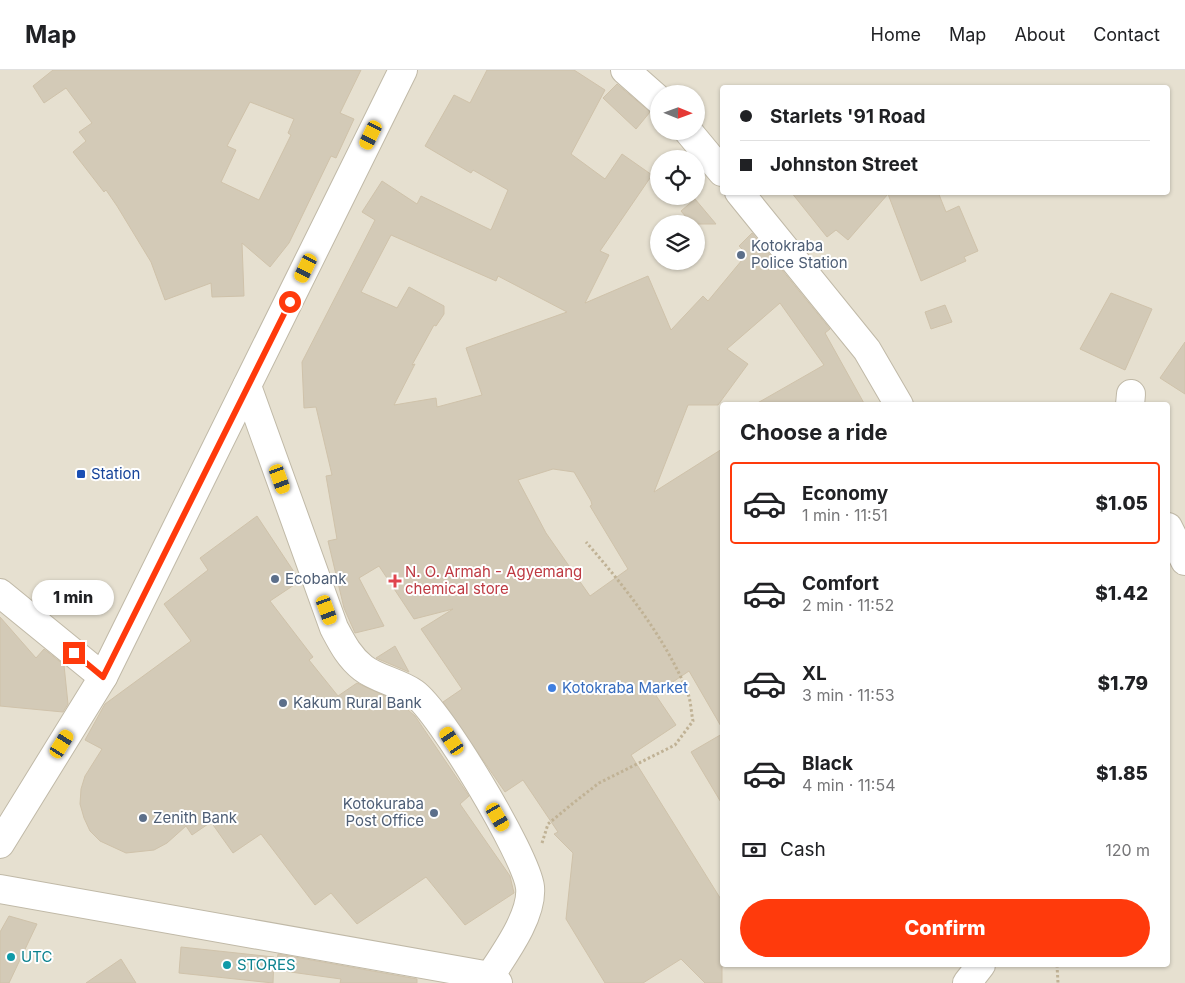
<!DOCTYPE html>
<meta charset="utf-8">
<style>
body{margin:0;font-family:Inter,sans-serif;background:#f2f2f2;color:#202124;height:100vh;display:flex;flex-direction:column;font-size:19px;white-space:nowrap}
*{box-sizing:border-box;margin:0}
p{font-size:16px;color:#757577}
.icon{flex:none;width:28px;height:28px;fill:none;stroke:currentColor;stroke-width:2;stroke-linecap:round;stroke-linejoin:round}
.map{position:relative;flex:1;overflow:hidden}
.sheet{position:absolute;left:720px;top:332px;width:450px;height:565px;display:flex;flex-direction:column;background:#fff;border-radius:5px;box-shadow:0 1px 4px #0004}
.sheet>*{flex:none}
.hud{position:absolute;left:720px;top:15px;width:450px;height:110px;border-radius:5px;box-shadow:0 1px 4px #0004;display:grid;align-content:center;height:110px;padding:0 20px;background:#fff}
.needle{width:32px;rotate:91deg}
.controls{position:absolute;left:650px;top:15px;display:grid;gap:10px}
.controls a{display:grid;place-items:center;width:55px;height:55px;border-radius:50%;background:#fff;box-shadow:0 1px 4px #0004;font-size:25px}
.end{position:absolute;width:22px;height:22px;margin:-11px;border:6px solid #ff3a0c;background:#fff;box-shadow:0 0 0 2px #fff}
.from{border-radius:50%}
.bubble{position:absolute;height:35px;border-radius:18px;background:#fff;box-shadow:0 1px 4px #0004;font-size:16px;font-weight:800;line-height:35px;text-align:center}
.car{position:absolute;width:15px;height:30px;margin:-15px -8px;border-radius:6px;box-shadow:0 0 4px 1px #0007;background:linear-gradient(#f5c518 24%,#345 0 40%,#f5c518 0 76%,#345 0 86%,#f5c518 0)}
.hud b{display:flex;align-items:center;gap:18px;height:48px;font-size:19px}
.hud b+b{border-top:1px solid #e0e0e0}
.hud i{width:12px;height:12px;background:#202124}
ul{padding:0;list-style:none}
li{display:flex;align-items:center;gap:15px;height:82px;margin:0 10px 8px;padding:0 10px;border:2px solid transparent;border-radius:5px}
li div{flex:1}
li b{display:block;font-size:19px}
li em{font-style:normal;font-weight:800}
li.selected{border-color:#ff3a0c}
li>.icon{width:45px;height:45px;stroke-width:1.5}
h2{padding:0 20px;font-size:22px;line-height:60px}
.pay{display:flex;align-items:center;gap:12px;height:55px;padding:0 20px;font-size:19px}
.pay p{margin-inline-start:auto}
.button{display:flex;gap:10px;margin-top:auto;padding:10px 20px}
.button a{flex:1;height:58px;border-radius:30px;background:#ff3a0c;color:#fff;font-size:20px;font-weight:800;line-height:58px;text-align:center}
header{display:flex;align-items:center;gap:30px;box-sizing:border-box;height:70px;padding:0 25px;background:#fff;border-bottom:1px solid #e0e0e0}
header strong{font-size:24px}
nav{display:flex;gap:28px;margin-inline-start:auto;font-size:18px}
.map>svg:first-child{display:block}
.residential{fill:#e6e0d0;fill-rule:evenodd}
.building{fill:#d3cab7;stroke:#cfc2aa;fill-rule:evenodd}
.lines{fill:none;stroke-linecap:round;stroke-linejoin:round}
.minor-casing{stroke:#c0b9a7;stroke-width:30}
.tertiary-casing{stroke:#c0b9a7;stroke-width:30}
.path{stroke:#c0b295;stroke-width:3;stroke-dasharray:2.5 2.5;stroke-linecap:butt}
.minor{stroke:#fff;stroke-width:28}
.tertiary{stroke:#fff;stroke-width:28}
.route{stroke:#ff3a0c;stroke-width:6}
.service-dot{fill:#5c6f8a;stroke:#fff;stroke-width:2}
.transit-dot{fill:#1a4fb4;stroke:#fff;stroke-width:2}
.health-dot{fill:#e0444e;stroke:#fff;stroke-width:2}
.shop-dot{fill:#3f7fe0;stroke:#fff;stroke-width:2}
.culture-dot{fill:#0f9aa8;stroke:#fff;stroke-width:2}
.labels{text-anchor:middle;stroke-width:4;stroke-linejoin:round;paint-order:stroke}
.service-label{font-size:15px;fill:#4e5e75;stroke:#fff;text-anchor:start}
.transit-label{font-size:15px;fill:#164399;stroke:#fff;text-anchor:start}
.health-label{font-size:15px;fill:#be3a42;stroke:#fff;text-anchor:start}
.shop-label{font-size:15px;fill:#366cbe;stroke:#fff;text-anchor:start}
.culture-label{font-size:15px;fill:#0d838f;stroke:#fff;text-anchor:start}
</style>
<header>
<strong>Map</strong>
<nav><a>Home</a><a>Map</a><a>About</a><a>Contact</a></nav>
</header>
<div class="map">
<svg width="1185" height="913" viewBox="0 0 1185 913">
<rect width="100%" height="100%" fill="#f2eee2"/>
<path class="residential" d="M0,0h1185v913h-1185zM722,18h446v104h-446zM659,24h37v37h-37zM659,89h37v37h-37zM659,154h37v37h-37zM722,335h446v560h-446z"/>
<g class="building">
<path d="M53,0h308l-21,43 14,6 -18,39 -5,-2 -42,87 -19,24 -28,-24 2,53 -32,1 -1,-14 -46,17 -14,-38 -34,-56 -11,-16 -2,2 -31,-40 13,-11 -7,-9 13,-9 -26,-35 -22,15 -11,-17zM250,32l44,17 -6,14 3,2 -32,65 -38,-18 15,-32 -9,-4z"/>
<path d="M487,0h87l31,20 -34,64 34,25 17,-25 30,21 -52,76 9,4 -24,48 63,-27 23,54 32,-34 5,5 39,-47 -8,-8 13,-13 78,96 -5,4 40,72h-111l70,-40 -44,-62 -53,46 21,15 -30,41h-30l-34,87 68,-43v279l-33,-57 -34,23 21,31 -45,30 91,146v82h-17l-24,-24 -38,24h-38l-39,-64 7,-66 -19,-19 4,-2 -35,-52 -18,12 -62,-90 19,-13 -41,-60 32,-20 -39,10 -35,-53 -20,12 25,48 -29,7 -11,-25 -16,-67 9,-2 -11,-63 6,-1 -16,-68 -12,1 -2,-46 73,-142 -13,-8 20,-31 35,23 4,-8 70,34 17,-40 -35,-20 -2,3 -46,-27 29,-51 16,8zM391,165l105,46 2,-5 69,36 -101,36 16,47 -45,12 -1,-9 -42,7 21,-41 -3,1 22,-40 2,1 8,-12v-8l-35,-19 -12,21 -36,-16zM553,399l21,3 17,29 1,4 -2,1 38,63 -38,27 -44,-63 -28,-53z"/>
<polygon points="617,14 650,42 636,59 603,28"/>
<polygon points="791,122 938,122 946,142 959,136 978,181 964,187 966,191 921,211 888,124 848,170 836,160 827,167"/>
<polygon points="695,129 716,154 692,154 681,141"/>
<polygon points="1111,223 1152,239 1125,300 1080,279"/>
<polygon points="945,235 952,252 931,259 925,242"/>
<polygon points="1185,272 1185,324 1160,308"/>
<polygon points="257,446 300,511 270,531 313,587 309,590 338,626 357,613 400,633 415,646 469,726 460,734 510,806 514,823 465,855 426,807 357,854 331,823 315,835 261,764 233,783 211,752 192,765 186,756 167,773 154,780 126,783 100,771 90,761 84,748 80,734 81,719 85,706 102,679 85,670 105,634 191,571 164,534 208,500 200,488"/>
<polygon points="0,547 36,588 44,579 64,595 68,634 63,642 0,636"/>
<polygon points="395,576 409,602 376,588"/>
<polygon points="722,664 722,734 691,682"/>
<polygon points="9,846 37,854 9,913 0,913 0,862"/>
<polygon points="181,877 274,887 273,913 179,903"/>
<polygon points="278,884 417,909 417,913 340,913 341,909 276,900"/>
<polygon points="121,889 136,913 86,913"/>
</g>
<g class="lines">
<g class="minor-casing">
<g id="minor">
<polyline points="625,0 659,30"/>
<polyline points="688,61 722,102"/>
<polyline points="739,122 867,280 899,335"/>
<path d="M247,316l87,242c8,15 15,29 29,40 14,11 35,14 51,25 26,18 112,162 116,194 3,28 -25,66 -40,89l8,7"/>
<polyline points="1130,335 1131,324"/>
<polyline points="1168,457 1185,491"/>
<polyline points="0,523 103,607"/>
<polyline points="0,819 490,906"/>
<polyline points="967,913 981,895"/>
</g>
</g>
<g class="tertiary-casing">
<polyline id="tertiary" points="0,774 103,607 403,0"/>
</g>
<g class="path">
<path d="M542,773l6,-19 24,-20 27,-21 76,-38 18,-24c-2,-9 -2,-21 -6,-30 -23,-55 -62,-104 -101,-149"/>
<polyline points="1057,895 1058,913"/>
</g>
<use href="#minor" class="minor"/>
<use href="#tertiary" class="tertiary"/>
</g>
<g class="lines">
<polyline class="route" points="74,583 103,607 290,232"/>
</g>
<g class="service-dot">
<circle cx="741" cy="185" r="5"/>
<circle cx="275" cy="509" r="5"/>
<circle cx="283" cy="633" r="5"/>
<circle cx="434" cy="743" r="5"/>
<circle cx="143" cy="748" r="5"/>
</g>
<rect class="transit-dot" x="76" y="399" width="10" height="10" rx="2.5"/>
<path class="health-dot" d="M392.5 503.5h5v5h5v5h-5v5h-5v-5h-5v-5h5z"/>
<circle class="shop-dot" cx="552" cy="618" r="5"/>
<g class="culture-dot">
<circle cx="11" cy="887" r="5"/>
<circle cx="227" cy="895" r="5"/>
</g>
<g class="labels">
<g class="service-label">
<text x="751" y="181">Kotokraba<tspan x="751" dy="17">Police Station</tspan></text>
<text x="285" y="514">Ecobank</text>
<text x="293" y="638">Kakum Rural Bank</text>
<text x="424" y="739" text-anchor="end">Kotokuraba<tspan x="424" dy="17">Post Office</tspan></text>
<text x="153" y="753">Zenith Bank</text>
</g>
<g class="transit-label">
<text x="91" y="409">Station</text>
</g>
<g class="health-label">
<text x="405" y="507">N. O. Armah - Agyemang<tspan x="405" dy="17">chemical store</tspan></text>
</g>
<g class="shop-label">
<text x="562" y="623">Kotokraba Market</text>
</g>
<g class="culture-label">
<text x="21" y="892">UTC</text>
<text x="237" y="900">STORES</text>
</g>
</g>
</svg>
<div class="controls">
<a><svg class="needle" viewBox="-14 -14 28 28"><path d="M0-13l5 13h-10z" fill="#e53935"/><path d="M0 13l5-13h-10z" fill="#757577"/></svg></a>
<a><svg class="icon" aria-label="locate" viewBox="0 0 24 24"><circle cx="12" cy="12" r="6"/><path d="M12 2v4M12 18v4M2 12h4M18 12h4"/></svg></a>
<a><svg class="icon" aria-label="layers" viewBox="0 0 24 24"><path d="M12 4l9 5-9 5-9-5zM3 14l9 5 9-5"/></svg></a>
</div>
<i class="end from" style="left:290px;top:232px"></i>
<i class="end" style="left:74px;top:583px"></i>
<div class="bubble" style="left:32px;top:510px;width:82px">1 min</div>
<i class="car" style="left:371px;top:65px;rotate:206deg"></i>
<i class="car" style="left:306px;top:198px;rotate:206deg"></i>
<i class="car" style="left:280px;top:409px;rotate:160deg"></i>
<i class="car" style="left:327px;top:540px;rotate:160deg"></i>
<i class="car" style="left:452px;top:671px;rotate:326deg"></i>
<i class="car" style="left:62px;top:674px;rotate:32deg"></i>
<i class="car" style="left:498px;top:747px;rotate:150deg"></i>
<div class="hud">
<b><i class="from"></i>Starlets '91 Road</b>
<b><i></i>Johnston Street</b>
</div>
<section class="sheet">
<h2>Choose a ride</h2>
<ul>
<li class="selected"><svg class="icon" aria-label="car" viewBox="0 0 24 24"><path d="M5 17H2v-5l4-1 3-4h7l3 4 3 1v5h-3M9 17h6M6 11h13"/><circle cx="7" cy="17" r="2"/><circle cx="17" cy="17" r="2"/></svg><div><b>Economy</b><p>1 min · 11:51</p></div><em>$1.05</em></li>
<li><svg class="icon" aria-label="car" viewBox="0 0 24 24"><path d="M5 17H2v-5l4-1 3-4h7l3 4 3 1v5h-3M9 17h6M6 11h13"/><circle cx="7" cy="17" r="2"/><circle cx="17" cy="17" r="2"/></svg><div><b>Comfort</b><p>2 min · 11:52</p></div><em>$1.42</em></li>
<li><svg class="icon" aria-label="car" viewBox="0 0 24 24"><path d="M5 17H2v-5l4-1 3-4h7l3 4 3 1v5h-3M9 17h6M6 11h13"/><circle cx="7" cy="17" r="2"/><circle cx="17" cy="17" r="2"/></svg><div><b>XL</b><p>3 min · 11:53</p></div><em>$1.79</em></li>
<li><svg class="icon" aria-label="car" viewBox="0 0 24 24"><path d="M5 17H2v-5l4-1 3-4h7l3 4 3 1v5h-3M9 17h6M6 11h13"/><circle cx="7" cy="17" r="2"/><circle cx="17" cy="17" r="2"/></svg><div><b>Black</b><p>4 min · 11:54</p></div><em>$1.85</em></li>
</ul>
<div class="pay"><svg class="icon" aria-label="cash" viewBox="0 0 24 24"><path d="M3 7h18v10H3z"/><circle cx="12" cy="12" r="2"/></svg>Cash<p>120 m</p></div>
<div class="button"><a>Confirm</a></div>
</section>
</div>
